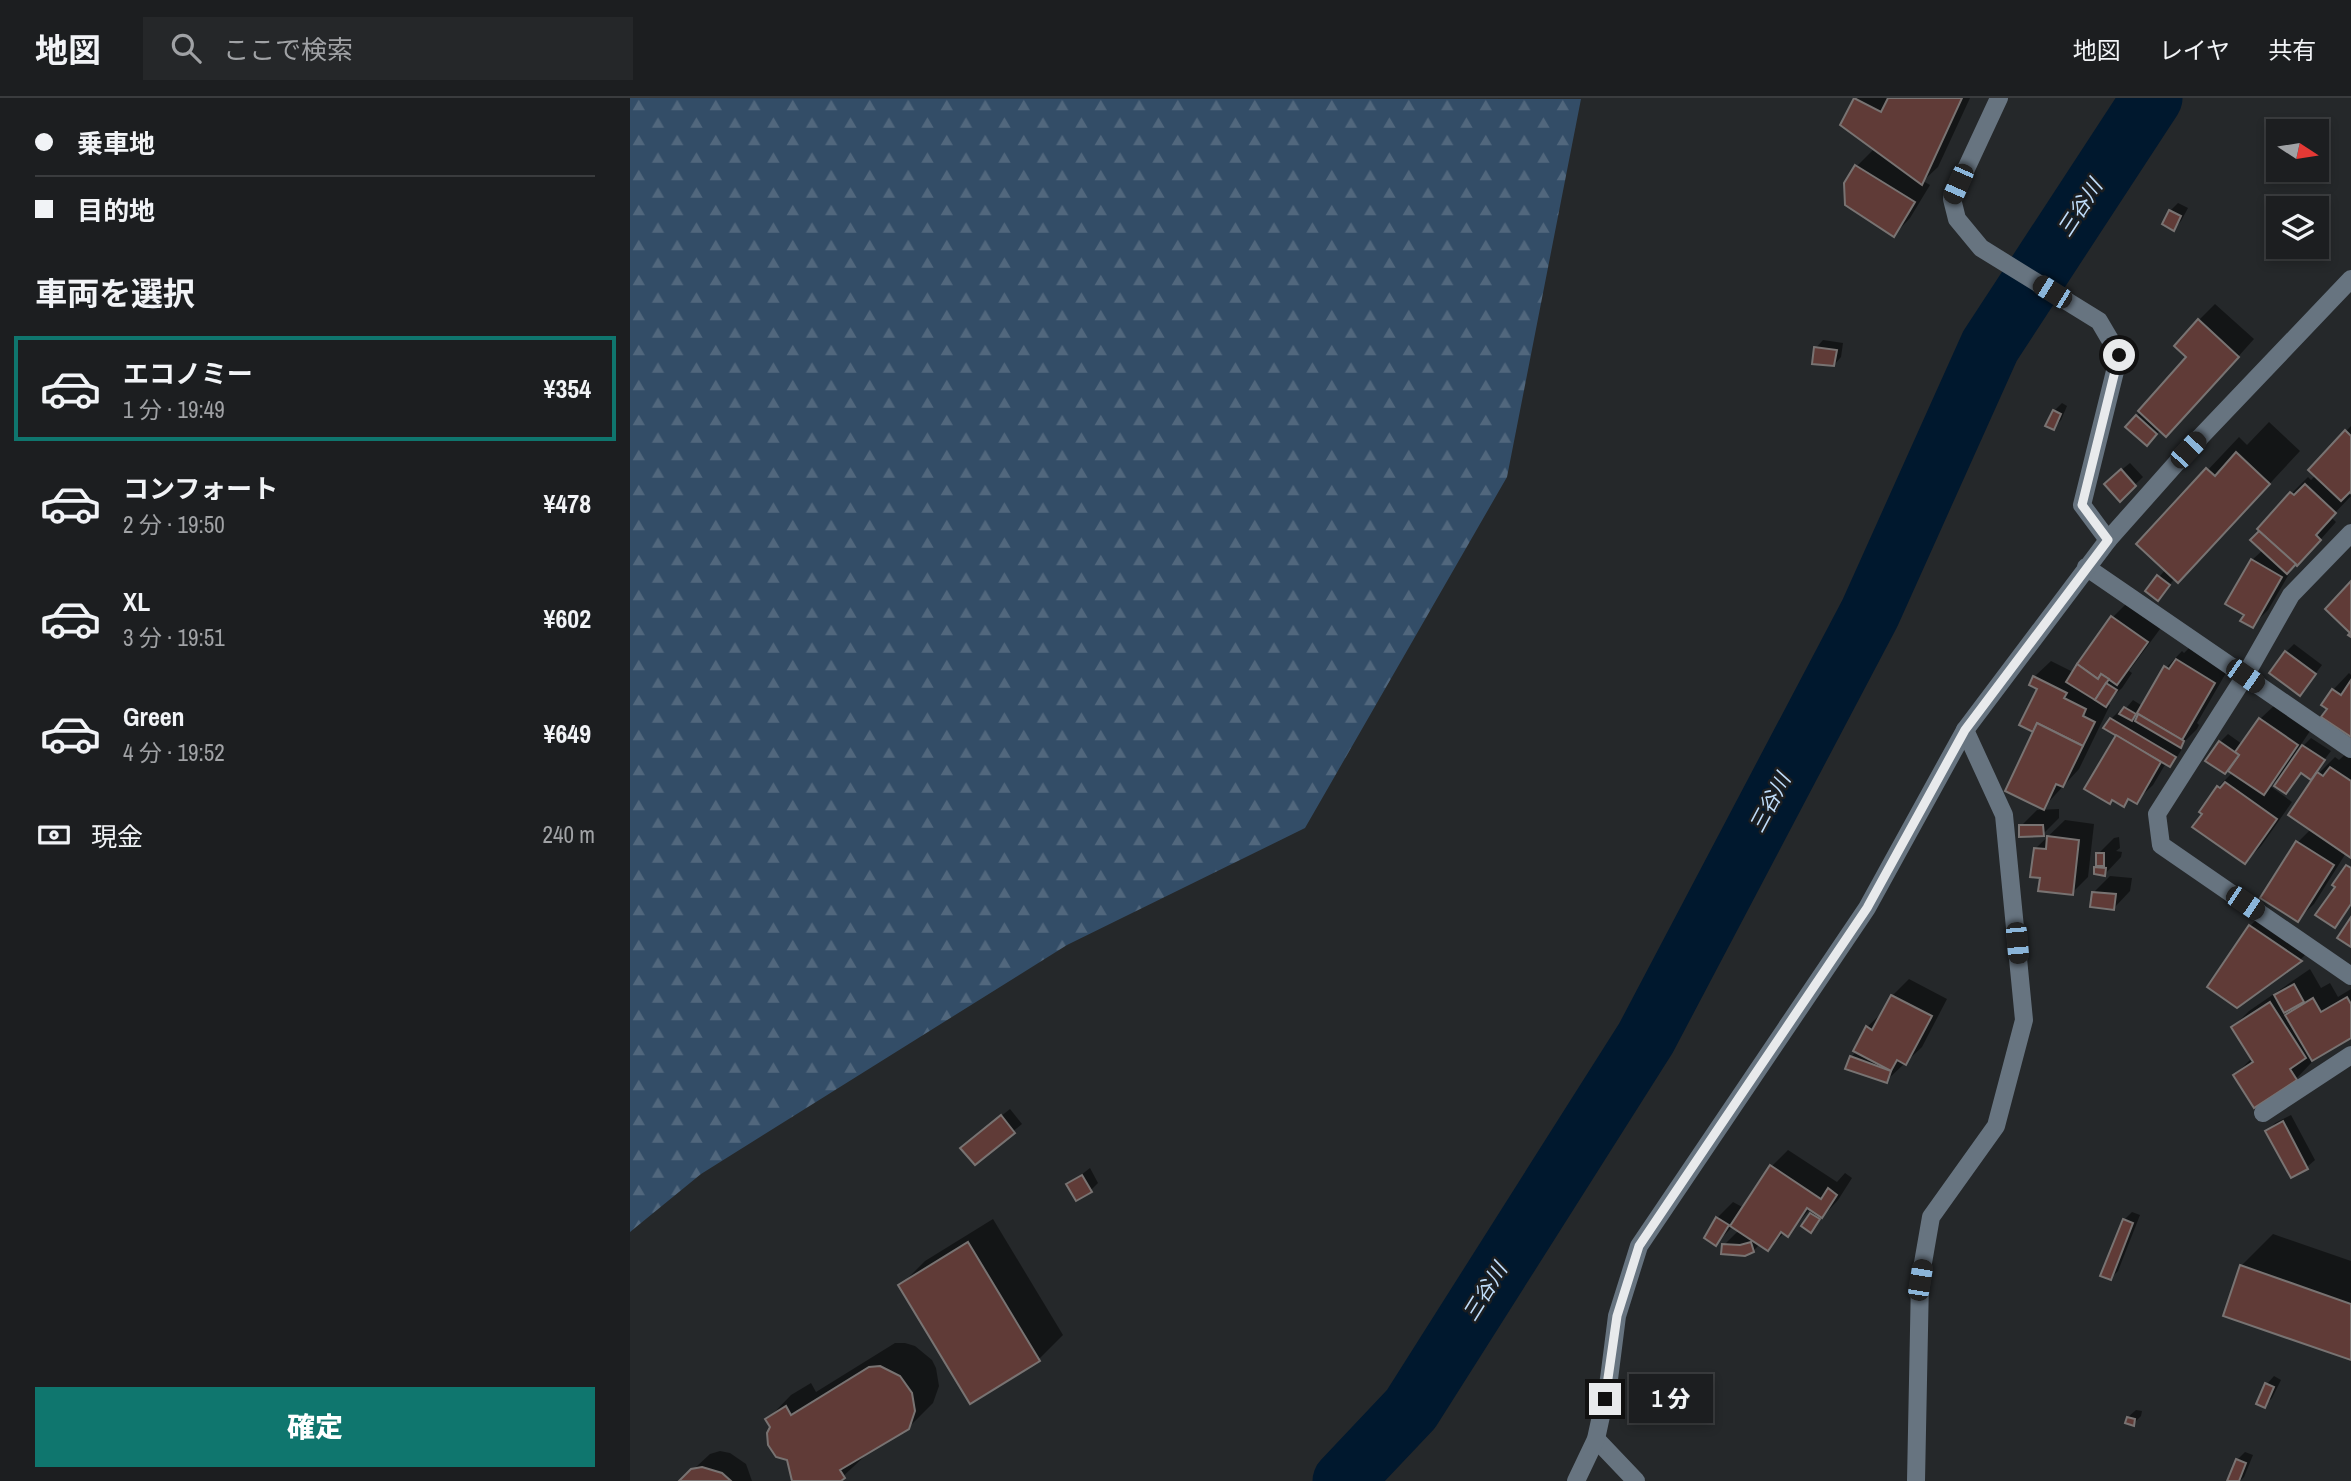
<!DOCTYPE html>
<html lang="ja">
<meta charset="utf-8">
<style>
body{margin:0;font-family:"Archivo Narrow","Noto Sans JP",sans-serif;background:#252729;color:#f1f3f6;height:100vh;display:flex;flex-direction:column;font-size:26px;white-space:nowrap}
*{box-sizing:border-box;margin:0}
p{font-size:23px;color:#a0a2a5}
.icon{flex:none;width:38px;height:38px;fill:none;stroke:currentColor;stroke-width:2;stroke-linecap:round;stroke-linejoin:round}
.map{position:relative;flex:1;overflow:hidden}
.drawer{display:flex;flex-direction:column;background:#1c1e20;width:630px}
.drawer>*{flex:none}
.banner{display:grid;align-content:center;height:154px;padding:0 35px;background:#1c1e20}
.needle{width:46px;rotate:102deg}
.fabs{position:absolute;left:1636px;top:21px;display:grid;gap:14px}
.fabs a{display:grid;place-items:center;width:63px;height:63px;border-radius:0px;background:#1c1e20;box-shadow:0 4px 10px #0003,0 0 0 2px #3a3c3e;font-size:35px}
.end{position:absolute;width:32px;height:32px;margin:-16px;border:9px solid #e8eaec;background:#111;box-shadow:0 0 0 4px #111}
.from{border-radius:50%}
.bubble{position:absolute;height:49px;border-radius:0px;background:#1c1e20;box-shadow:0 4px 10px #0003,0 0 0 2px #3a3c3e;font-size:23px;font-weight:800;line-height:49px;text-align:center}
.car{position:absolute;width:21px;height:42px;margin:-21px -10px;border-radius:9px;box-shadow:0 0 5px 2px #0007;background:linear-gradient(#222 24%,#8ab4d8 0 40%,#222 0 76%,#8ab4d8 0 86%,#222 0)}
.banner b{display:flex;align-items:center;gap:24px;height:66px;font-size:26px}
.banner b+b{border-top:2px solid #3a3c3e}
.banner i{width:18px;height:18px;background:#f1f3f6}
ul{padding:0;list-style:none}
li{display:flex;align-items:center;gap:21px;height:105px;margin:0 14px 10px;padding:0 21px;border:4px solid transparent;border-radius:0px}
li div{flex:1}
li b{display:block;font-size:26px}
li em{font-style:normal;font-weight:800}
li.selected{border-color:#0f766e}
li>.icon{width:63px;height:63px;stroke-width:1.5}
h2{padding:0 35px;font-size:32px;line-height:84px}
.pay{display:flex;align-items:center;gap:18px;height:77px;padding:0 35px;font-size:26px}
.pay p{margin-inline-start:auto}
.cta{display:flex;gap:14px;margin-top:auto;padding:14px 35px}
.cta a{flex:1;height:80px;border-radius:0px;background:#0f766e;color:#fff;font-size:28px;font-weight:800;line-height:80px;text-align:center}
header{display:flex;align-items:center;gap:42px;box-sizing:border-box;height:98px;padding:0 35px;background:#1c1e20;border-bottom:2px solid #3a3c3e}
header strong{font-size:33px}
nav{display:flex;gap:38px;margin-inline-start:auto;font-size:24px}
.search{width:490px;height:63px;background:#252729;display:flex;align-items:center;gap:18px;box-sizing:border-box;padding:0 24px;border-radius:0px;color:#a0a2a5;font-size:26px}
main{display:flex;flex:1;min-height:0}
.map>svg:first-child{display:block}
.forest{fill:url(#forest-firs)}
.shadow{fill:#0007;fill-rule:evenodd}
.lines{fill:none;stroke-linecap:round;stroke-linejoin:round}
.river{stroke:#00182e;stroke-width:61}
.building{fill:#603b37;stroke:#787372;stroke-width:2}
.minor{stroke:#677480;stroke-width:18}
.route{stroke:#e8eaec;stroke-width:9}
.labels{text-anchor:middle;stroke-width:5;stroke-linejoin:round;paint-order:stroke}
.water-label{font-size:21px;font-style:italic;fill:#bfdcf9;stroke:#1b1e21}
</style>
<header>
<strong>地図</strong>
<div class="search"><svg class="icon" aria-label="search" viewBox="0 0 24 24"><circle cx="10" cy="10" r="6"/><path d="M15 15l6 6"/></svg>ここで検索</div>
<nav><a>地図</a><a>レイヤ</a><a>共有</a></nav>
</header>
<main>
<section class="drawer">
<div class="banner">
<b><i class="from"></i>乗車地</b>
<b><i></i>目的地</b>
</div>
<h2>車両を選択</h2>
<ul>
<li class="selected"><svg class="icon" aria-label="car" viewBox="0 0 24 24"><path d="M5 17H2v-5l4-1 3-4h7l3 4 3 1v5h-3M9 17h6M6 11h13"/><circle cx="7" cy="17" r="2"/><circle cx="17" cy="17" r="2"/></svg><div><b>エコノミー</b><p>1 分 · 19:49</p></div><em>¥354</em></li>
<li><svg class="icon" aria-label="car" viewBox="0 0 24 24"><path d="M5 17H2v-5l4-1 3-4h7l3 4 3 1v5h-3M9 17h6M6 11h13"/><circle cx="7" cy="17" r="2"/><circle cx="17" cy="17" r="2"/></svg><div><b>コンフォート</b><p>2 分 · 19:50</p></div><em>¥478</em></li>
<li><svg class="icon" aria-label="car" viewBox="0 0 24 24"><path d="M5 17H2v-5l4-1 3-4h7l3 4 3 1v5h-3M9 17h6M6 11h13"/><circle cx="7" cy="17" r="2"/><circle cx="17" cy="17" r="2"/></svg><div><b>XL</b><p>3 分 · 19:51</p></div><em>¥602</em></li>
<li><svg class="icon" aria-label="car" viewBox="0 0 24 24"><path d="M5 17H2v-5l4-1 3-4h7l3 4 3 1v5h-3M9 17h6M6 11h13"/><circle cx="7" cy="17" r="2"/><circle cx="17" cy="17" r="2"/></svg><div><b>Green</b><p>4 分 · 19:52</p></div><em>¥649</em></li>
</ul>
<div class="pay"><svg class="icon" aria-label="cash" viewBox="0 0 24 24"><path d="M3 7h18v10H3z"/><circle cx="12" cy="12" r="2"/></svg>現金<p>240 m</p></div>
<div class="cta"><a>確定</a></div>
</section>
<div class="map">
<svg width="1721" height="1383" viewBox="0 0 1721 1383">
<defs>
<pattern id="forest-firs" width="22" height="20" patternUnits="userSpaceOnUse" patternTransform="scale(1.75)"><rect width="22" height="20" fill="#334d67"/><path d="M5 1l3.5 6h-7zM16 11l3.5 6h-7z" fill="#51677d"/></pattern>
</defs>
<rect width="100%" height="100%" fill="#25282a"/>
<polygon class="forest" points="0,0 951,1 877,379 675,730 437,847 71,1076 0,1134"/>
<g class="shadow">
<polygon points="1226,0 1340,0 1308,69 1293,83 1300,87 1280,120 1264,137 1227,68 1245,50 1213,26"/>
<polygon points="1548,105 1558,110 1551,123 1544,131 1540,113"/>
<polygon points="1585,206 1624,241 1553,320 1531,331 1525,338 1497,329 1559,259 1569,222"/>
<polygon points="1193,242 1213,245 1211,259 1204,267 1186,250"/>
<polygon points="1432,305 1437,308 1431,322 1424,330 1424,313"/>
<polygon points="1639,324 1670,353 1579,451 1545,480 1528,501 1517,493 1536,471 1508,446 1609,339 1617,347"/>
<polygon points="1721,328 1721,393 1717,394 1721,398 1701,419 1706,424 1683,450 1666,464 1638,512 1622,528 1616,517 1622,462 1633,452 1622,442 1631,433 1629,431 1662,395 1678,379 1681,382 1686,377 1680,371"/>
<polygon points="1500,365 1513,379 1490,401 1484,378"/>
<polygon points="1499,503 1533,527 1499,573 1502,575 1492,590 1476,605 1480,607 1449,671 1413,710 1406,633 1410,591 1404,579 1421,563 1445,575 1483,519"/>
<path d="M1563,546l37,22 -33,57 2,2 -2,4 -18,18 3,2 -5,8 -8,8 -3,-2 -13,22 -17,16 -6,-3 -6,7 -6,-70 -7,-16 8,-8 3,2 11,-13 11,7 22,-39 16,-17 2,2zM1512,610l-6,13 -4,-2z"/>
<polygon points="1664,546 1692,567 1670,596 1656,554"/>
<polygon points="1719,575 1721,577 1721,636 1699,610 1703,592"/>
<polygon points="1647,605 1682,630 1670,648 1672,649 1681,640 1701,653 1681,679 1672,674 1656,694 1653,676 1640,688 1662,704 1631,748 1615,764 1588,689 1603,674 1599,671 1590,644 1598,636 1612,646 1630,621"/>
<polygon points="1718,654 1721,656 1721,758 1716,755 1684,806 1667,822 1632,800 1668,744 1681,731 1661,717 1689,675 1705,659 1709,662"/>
<polygon points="1429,711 1429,720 1413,736 1391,728 1407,712"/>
<polygon points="1435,722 1464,726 1458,779 1442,795 1412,779 1405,751"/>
<polygon points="1489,739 1490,750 1486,753 1492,754 1491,759 1475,776 1466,769 1468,756 1484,740"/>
<polygon points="1480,778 1502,780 1500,793 1484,810 1463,795"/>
<polygon points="1636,812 1686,846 1670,862 1607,908 1620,828"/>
<polygon points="1680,871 1691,890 1700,885 1708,899 1721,891 1721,938 1680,962 1682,964 1666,981 1605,977 1622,960 1603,929 1619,913"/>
<polygon points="1279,881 1317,901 1292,949 1256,983 1221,959 1227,953 1237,929 1254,913 1262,898"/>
<polygon points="380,1011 392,1026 345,1065 340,1043"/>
<polygon points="1661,1017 1685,1062 1677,1069 1638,1033 1645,1025"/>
<polygon points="1158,1052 1207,1084 1215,1075 1222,1080 1208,1102 1180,1133 1181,1116 1185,1113 1181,1110 1158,1136 1155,1134 1138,1151 1130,1146 1123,1153 1094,1147 1109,1132 1103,1128 1086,1146 1087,1120 1103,1104 1114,1110 1142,1068"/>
<polygon points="460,1070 468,1085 461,1092 438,1087"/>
<polygon points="1502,1114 1510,1117 1488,1173 1481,1180 1473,1177 1494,1122"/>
<polygon points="363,1121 433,1237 409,1261 341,1303 270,1188 295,1163"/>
<polygon points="1643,1136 1721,1163 1721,1261 1611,1168"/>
<polygon points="265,1245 275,1245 285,1248 302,1262 306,1270 309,1288 303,1305 278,1330 238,1355 208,1383 164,1383 160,1365 137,1322 161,1297 181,1285 186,1294"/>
<polygon points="1644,1278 1651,1282 1642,1300 1634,1308 1637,1286"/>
<polygon points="1506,1312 1512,1313 1511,1318 1503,1326 1498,1319"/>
<polygon points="90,1353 100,1355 116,1366 122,1383 51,1383 80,1356"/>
<polygon points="1615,1354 1623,1357 1614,1379 1610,1383 1599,1383 1607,1362"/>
</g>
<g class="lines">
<polyline class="river" points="713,1383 781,1311 1016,940 1240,515 1360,248 1522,0"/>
</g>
<g class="building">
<polygon points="1224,0 1251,14 1258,0 1332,0 1292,87 1210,27"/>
<polygon points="1225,67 1285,104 1264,139 1215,107 1214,85"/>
<polygon points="1539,112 1551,118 1544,133 1532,126"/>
<polygon points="1568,221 1609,259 1536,339 1508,313 1556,259 1544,248"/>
<polygon points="1184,249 1207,252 1204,268 1182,266"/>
<polygon points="1423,312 1431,316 1424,332 1415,328"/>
<polygon points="1506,317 1527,336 1517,348 1495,329"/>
<polygon points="1715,332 1721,338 1721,395 1720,394 1711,403 1678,372"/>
<polygon points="1606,354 1640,386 1548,485 1506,446 1576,370 1585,378"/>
<polygon points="1491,371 1506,388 1490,404 1474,386"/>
<polygon points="1675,386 1706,415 1686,437 1691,442 1667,468 1627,431 1660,394 1664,397"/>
<polygon points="1629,433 1666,466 1657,476 1620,442"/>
<polygon points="1621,461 1652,479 1623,530 1610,523 1614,517 1595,506"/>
<polygon points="1527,477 1540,487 1528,503 1515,493"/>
<polygon points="1721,483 1721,539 1718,537 1720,535 1695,511"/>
<polygon points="1481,518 1518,544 1487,587 1471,576 1468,581 1447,566"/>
<polygon points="1655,553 1686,576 1670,598 1639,575"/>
<polygon points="1546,561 1585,585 1552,642 1507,615 1534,568 1539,571"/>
<polygon points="1447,566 1468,581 1471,576 1479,581 1465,602 1436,584"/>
<polygon points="1403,578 1437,595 1434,600 1456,611 1453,618 1465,624 1453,648 1407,625 1403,634 1389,627 1407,591 1399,587"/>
<polygon points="1721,582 1721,639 1691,619 1697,611 1691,607 1702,591 1711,597"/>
<polygon points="1476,585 1487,592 1476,609 1465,602"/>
<polygon points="1494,609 1506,616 1502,623 1489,616"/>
<polygon points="1508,616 1554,643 1551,650 1505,623"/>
<polygon points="1480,620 1546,659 1540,669 1473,630"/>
<polygon points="1629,620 1668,647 1634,697 1598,673 1609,657 1605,654"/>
<polygon points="1407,625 1453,648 1433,689 1426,686 1414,712 1375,693"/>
<polygon points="1486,637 1531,664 1507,706 1498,701 1494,709 1482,702 1480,706 1454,691"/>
<polygon points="1589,643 1609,657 1595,676 1575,663"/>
<polygon points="1672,647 1695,662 1681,682 1671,675 1656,696 1644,688"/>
<polygon points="1700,669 1721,683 1721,760 1658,717 1687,674 1693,678"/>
<polygon points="1595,684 1647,721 1615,766 1562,729 1572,716 1569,714 1587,688 1590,690"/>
<polygon points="1389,727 1413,727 1414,738 1389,739"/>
<polygon points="1417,738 1449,742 1443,797 1408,793 1410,780 1400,779 1404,750 1416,751"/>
<polygon points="1666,743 1704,767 1668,824 1630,800"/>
<rect x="1466" y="755" width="8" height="13"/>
<polygon points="1716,767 1721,770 1721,806 1705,830 1685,817 1705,789 1702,787"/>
<polygon points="1464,769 1476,770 1475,778 1464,776"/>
<polygon points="1462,794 1486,796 1484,812 1460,809"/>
<polygon points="1721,819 1721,849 1707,840"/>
<polygon points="1619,827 1672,863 1607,910 1577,889"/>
<polygon points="1664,886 1674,904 1654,915 1644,897"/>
<polygon points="1261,897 1302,918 1276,967 1267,962 1261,973 1223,953 1236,928 1242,932"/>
<polygon points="1717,899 1721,906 1721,940 1682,963 1655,917 1683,900 1691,914"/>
<polygon points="1640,904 1676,960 1660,971 1667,982 1624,1010 1603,977 1623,964 1601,929"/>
<polygon points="1220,958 1261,973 1257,985 1215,971"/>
<polygon points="371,1017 385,1035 345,1067 330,1050"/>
<polygon points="1653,1023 1678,1071 1661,1080 1635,1033"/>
<polygon points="1140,1067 1191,1101 1198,1090 1207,1097 1192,1120 1177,1110 1158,1139 1151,1134 1138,1153 1100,1128"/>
<polygon points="452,1077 462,1094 446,1103 436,1086"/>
<polygon points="1180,1115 1190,1121 1181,1135 1171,1128"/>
<polygon points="1086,1119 1099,1127 1086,1148 1074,1140"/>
<polygon points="1493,1121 1503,1125 1481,1182 1470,1178"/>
<polygon points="338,1144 410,1263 340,1306 268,1187"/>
<polygon points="1121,1144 1124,1154 1115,1158 1091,1156 1092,1146 1110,1147"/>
<polygon points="1610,1167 1721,1206 1721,1262 1593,1218"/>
<polygon points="250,1268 270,1278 282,1295 285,1313 279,1331 210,1372 215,1380 211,1383 162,1383 157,1362 146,1359 138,1347 137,1335 140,1329 135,1321 156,1308 161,1317 239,1269"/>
<polygon points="1635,1285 1644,1289 1635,1310 1626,1306"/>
<polygon points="1497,1319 1505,1321 1504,1328 1495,1325"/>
<polygon points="1606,1361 1616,1365 1609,1383 1597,1383"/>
<polygon points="72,1369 92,1375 101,1383 49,1383 61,1371"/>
</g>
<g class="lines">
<g class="minor">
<polyline points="1369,0 1322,101 1327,121 1351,150 1469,223 1489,257 1452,407 1478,442"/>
<polyline points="1456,469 1615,578 1661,497 1721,435"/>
<polyline points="1721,651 1615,578 1527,716 1531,747 1721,878"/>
<polyline points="1633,1015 1721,957"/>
<polyline points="966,1341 1006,1383"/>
<polyline points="946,1383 966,1341 979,1281 987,1218 1009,1148 1237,810 1335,632 1478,442 1558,352 1721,181"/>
<polyline points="1286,1383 1290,1182 1301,1119 1366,1028 1394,922 1374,717 1335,632"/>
</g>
</g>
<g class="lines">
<polyline class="route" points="975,1301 987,1218 1009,1148 1237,810 1335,632 1478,442 1452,407 1489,257"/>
</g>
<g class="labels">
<g class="water-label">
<text transform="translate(1450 110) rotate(-57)" y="7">三谷川</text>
<text transform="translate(1140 705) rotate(-62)" y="7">三谷川</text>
<text transform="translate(855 1194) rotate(-58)" y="7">三谷川</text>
</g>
</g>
</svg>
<div class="fabs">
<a><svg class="needle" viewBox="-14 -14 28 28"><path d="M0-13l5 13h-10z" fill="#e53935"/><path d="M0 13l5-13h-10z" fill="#a0a2a5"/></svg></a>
<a><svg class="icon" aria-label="layers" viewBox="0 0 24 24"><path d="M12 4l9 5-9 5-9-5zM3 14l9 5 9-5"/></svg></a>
</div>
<i class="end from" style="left:1489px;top:257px"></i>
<i class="end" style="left:975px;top:1301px"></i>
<div class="bubble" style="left:999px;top:1276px;width:84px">1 分</div>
<i class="car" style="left:1328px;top:86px;rotate:204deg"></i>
<i class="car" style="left:1422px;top:194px;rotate:302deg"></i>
<i class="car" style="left:1558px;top:352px;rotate:43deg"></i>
<i class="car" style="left:1615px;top:578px;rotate:125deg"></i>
<i class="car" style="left:1615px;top:805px;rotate:124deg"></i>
<i class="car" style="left:1387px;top:845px;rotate:175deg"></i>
<i class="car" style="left:1290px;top:1182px;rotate:9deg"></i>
</div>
</main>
